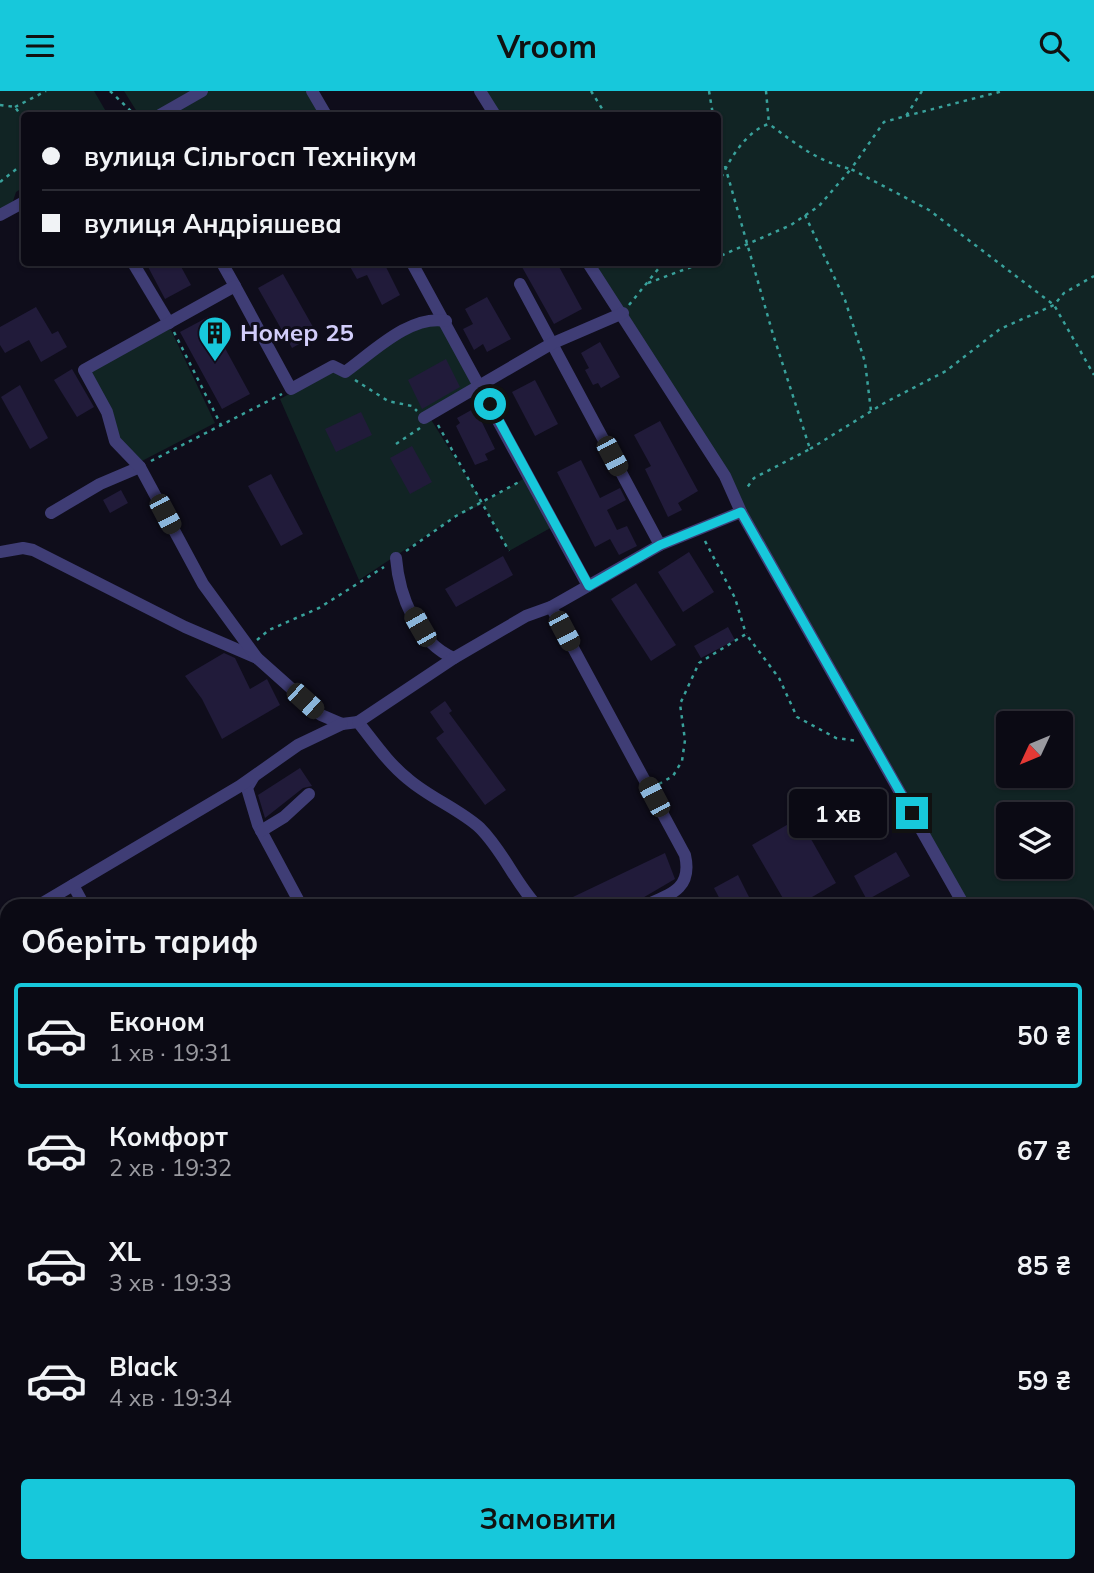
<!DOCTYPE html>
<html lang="uk">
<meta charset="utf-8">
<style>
body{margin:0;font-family:Mulish,sans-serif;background:#14131d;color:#f1f3f6;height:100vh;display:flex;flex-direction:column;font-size:26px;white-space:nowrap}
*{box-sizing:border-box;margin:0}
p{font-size:23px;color:#9a9aa0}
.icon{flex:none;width:38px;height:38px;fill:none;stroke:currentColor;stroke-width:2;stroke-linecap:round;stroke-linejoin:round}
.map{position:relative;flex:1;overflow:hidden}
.panel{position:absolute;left:0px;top:808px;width:1096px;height:674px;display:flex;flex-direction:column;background:#0b0a14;border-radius:21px 21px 0 0;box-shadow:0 2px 5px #0004,0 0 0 2px #2b2b34}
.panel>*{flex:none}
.guide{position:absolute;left:21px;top:21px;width:700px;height:154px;border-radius:7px;box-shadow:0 2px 5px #0004,0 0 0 2px #2b2b34;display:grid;align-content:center;height:154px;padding:0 21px;background:#0b0a14}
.needle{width:46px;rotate:226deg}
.tools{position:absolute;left:996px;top:620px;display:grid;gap:14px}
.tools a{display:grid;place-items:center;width:77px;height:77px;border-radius:7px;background:#0b0a14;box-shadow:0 2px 5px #0004,0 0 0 2px #2b2b34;font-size:35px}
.end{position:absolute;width:32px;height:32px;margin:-16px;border:9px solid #17c8db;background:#111;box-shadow:0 0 0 4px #111}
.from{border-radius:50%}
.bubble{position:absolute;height:49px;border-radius:7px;background:#0b0a14;box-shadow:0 2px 5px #0004,0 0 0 2px #2b2b34;font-size:23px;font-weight:700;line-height:49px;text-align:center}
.car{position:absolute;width:21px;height:42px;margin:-21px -10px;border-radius:9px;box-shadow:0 0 5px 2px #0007;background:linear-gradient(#222 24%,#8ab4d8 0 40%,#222 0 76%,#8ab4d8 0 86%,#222 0)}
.guide b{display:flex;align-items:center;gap:24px;height:66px;font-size:26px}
.guide b+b{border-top:2px solid #2b2b34}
.guide i{width:18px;height:18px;background:#f1f3f6}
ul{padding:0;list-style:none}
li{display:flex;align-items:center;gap:21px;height:105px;margin:0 14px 10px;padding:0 7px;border:4px solid transparent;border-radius:7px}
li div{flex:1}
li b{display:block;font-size:26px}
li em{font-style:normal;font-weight:700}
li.on{border-color:#17c8db}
li>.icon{width:63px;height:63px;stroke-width:1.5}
h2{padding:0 21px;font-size:32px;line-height:84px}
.cta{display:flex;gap:14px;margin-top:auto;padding:14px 21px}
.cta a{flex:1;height:80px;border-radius:7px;background:#17c8db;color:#111;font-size:28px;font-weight:700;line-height:80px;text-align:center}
header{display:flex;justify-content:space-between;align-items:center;height:91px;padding:0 21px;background:#17c8db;color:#111;font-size:32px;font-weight:700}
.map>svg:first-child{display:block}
.green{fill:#112424;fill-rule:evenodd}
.building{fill:#211b3a}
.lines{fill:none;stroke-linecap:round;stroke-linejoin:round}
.path{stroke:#39a19b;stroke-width:2.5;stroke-dasharray:3.5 5;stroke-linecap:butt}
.minor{stroke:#3f3d75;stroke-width:12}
.route{stroke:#17c8db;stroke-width:9}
.labels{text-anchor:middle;stroke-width:6;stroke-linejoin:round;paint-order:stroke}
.poi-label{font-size:24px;font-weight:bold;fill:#d2cdfa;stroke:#0f0d1b;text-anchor:start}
</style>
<header><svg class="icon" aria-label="menu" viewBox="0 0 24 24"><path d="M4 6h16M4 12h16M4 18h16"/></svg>Vroom<svg class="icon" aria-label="search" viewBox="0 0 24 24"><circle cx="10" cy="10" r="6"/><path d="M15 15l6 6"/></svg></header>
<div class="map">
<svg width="1094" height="1482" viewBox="0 0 1094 1482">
<rect width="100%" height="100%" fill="#0f0d1b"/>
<g class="green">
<polygon points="0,0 94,0 108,24 24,24 24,96 16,101 11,116 0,123"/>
<polygon points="124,0 311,0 324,24 139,24"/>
<path d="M483,0h611v1040l-6,-10v-214l-122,-1 -225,-394 -153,-249h130v-148h-221zM1008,632h52v52h-52zM1008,723h52v52h-52z"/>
<polygon points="438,229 480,295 430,327 483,412 528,385 554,435 509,460 483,413 456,425 359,489 280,308 335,278 345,280 411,235"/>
<polygon points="169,235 215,332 140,371 119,352 89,280"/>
<polygon points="175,1475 243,1475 247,1482 165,1482"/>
</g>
<g class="building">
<polygon points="146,172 179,172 191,194 165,208"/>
<polygon points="348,172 371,172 374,176 384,172 400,204 382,214 367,184 357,188"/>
<polygon points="530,172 557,172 582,218 554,233 522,176"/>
<polygon points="283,183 317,243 292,257 258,197"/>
<polygon points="487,206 511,248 487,261 483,253 474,259 463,238 473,233 465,218"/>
<polygon points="36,216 52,243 58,240 67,256 41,271 29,249 5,262 0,254 0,236"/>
<polygon points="208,226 250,303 222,318 180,241"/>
<polygon points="600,251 620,286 601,297 598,292 593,294 585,279 589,277 581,262"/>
<polygon points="446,268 460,296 422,318 408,289"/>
<polygon points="72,278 94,316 77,326 54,289"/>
<polygon points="535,289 558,333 535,345 512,301"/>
<polygon points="20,294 48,347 30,358 1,306"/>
<polygon points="475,317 495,358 485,363 488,369 475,374 456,335 460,332 457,327"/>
<polygon points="361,321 372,344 336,361 325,338"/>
<polygon points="660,330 698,400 678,412 682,419 668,426 645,378 651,375 634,344"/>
<polygon points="412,355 432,391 410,403 390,367"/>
<polygon points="581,369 600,407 620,397 626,409 607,419 617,439 627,435 637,455 619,464 610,448 595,456 557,381"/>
<polygon points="271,383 303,443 281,455 248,395"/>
<polygon points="121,399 128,412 110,422 103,409"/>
<polygon points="689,461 714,501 683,521 658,481"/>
<polygon points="503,465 513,484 456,516 445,498"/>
<polygon points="636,492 676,554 651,570 611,508"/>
<polygon points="728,536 735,549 701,567 694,555"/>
<polygon points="224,562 235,567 250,598 267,588 280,614 222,648 202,608 185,585"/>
<polygon points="445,610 452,620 449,622 506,699 485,714 436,647 444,641 430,621"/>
<polygon points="300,677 312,695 303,697 265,727 258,704"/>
<polygon points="799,727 836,792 795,816 788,816 752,754"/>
<polygon points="896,761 910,785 867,809 854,785"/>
<polygon points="665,762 675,788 634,812 625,816 552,816"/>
<polygon points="738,784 754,816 724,816 714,797"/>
</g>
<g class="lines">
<g class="path">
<polyline points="110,0 135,24"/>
<polyline points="591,0 606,24"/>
<polyline points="709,0 713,24"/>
<polyline points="766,0 769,33"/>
<polyline points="922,0 906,25 884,31 851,78 929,119 1054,214 1094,284"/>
<polyline points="0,14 15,16 24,29"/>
<polyline points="15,16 46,0"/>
<polyline points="906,25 1003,0"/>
<polyline points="725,75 772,240 810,358 754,387 746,398"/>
<polyline points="0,91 24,72"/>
<path d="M718,94c9,-22 27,-54 51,-61 27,20 49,38 82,45l-32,37 -28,19 -73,32"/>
<polyline points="805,124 845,209 865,271 871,320"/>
<polyline points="648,192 702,172"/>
<polyline points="629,214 663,172"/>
<polyline points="174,241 221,334"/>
<polyline points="355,289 388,310 412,315 417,320"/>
<polyline points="438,334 509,460"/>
<polyline points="396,353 420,337"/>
<polyline points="810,358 886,311 946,280 1000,238 1054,214 1064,202 1094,185"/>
<polyline points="151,370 282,303"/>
<polyline points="705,450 735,507 746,543"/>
<polyline points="406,460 456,425 519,391"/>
<polyline points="257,549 269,539 319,517 384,476"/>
<polyline points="659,693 673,685 682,670 685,649 680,613 699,572 746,543 779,587 797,626 836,647 858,650"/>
</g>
<g class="minor">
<polyline points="312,0 326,24"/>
<polyline points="480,0 495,24"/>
<polyline points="160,24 202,0"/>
<polyline points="0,124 24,111"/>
<polyline points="133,172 169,232"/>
<polyline points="222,172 235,195"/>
<polyline points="412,172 588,495"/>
<polyline points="588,172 725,385 741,421 965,816"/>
<polyline points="520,193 660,454"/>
<polyline points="424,327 551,253 623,222"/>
<polyline points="51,422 100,393 140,376"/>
<path d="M0,461l23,-4 10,2 152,77 72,31 64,57 21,9 16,-2c16,20 30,41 50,57 22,19 51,30 72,49 24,24 35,55 58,79"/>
<path d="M396,467c3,37 21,85 58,100"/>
<path d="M551,516l134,248c8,35 -16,40 -44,52"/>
<path d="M257,567l-54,-74 -63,-117 -25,-26 -8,-29 -23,-42 151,-84 56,103 42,-23 12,6c27,-19 65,-58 101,-51"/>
<polyline points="358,631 454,567 526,525 551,516 660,454 741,421"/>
<polyline points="253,687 247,697 258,734 302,816"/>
<polyline points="261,740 284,726 309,703"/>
<polyline points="73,794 85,816"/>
<polyline points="36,816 240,695 298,654 342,633"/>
<polyline points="0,836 7,832"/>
<polyline points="1088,1031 1094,1041"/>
<polyline points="0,1032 7,1044"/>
<polyline points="1088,1272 1094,1269"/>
<polyline points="0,1383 7,1395"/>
<polyline points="1088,1458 1094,1467"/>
<polyline points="53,1475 57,1482"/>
<polyline points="517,1475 521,1482"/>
<polyline points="802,1475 806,1482"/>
<polyline points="144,1482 156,1475"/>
</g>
</g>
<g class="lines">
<polyline class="route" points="490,313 589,495 660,454 741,421 912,722"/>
</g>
<defs>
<g id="building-pin" transform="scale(1.75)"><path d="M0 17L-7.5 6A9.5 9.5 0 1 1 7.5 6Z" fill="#17c8db" stroke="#0f0d1b"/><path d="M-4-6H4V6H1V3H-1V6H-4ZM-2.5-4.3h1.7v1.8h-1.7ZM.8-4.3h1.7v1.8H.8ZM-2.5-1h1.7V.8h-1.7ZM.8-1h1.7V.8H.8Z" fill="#111"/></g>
</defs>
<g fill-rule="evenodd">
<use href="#building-pin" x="215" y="242"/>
</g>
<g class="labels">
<g class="poi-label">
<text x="240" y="250">Номер 25</text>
</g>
</g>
</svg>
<div class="tools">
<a><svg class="needle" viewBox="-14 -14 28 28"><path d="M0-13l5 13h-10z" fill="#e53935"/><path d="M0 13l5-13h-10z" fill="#9a9aa0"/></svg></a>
<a><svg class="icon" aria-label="layers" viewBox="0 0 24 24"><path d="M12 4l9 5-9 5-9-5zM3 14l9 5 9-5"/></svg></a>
</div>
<i class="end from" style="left:490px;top:313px"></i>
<i class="end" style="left:912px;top:722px"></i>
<div class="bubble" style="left:789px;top:698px;width:98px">1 хв</div>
<i class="car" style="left:612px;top:365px;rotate:152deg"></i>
<i class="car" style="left:165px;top:423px;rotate:152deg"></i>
<i class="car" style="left:420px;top:536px;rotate:330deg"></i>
<i class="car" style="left:564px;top:540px;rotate:152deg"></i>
<i class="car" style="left:305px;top:610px;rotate:132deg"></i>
<i class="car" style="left:654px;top:706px;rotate:332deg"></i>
<div class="guide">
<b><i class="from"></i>вулиця Сільгосп Технікум</b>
<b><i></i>вулиця Андріяшева</b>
</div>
<section class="panel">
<h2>Оберіть тариф</h2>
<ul>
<li class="on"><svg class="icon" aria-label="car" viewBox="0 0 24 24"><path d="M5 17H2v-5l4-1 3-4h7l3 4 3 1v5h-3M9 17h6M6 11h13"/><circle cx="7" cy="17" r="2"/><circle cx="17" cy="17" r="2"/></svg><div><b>Економ</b><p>1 хв · 19:31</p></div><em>50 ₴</em></li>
<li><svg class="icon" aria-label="car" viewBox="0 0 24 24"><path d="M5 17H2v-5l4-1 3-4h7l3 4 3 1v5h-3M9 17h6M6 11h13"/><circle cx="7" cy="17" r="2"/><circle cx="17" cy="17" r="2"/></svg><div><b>Комфорт</b><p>2 хв · 19:32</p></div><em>67 ₴</em></li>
<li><svg class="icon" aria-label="car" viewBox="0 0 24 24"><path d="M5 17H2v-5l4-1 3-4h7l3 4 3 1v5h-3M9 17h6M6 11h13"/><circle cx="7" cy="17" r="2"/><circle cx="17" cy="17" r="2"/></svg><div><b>XL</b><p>3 хв · 19:33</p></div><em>85 ₴</em></li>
<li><svg class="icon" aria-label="car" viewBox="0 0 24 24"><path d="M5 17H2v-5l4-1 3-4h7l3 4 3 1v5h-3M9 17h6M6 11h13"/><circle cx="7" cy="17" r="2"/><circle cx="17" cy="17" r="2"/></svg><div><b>Black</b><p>4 хв · 19:34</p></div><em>59 ₴</em></li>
</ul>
<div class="cta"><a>Замовити</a></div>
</section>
</div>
